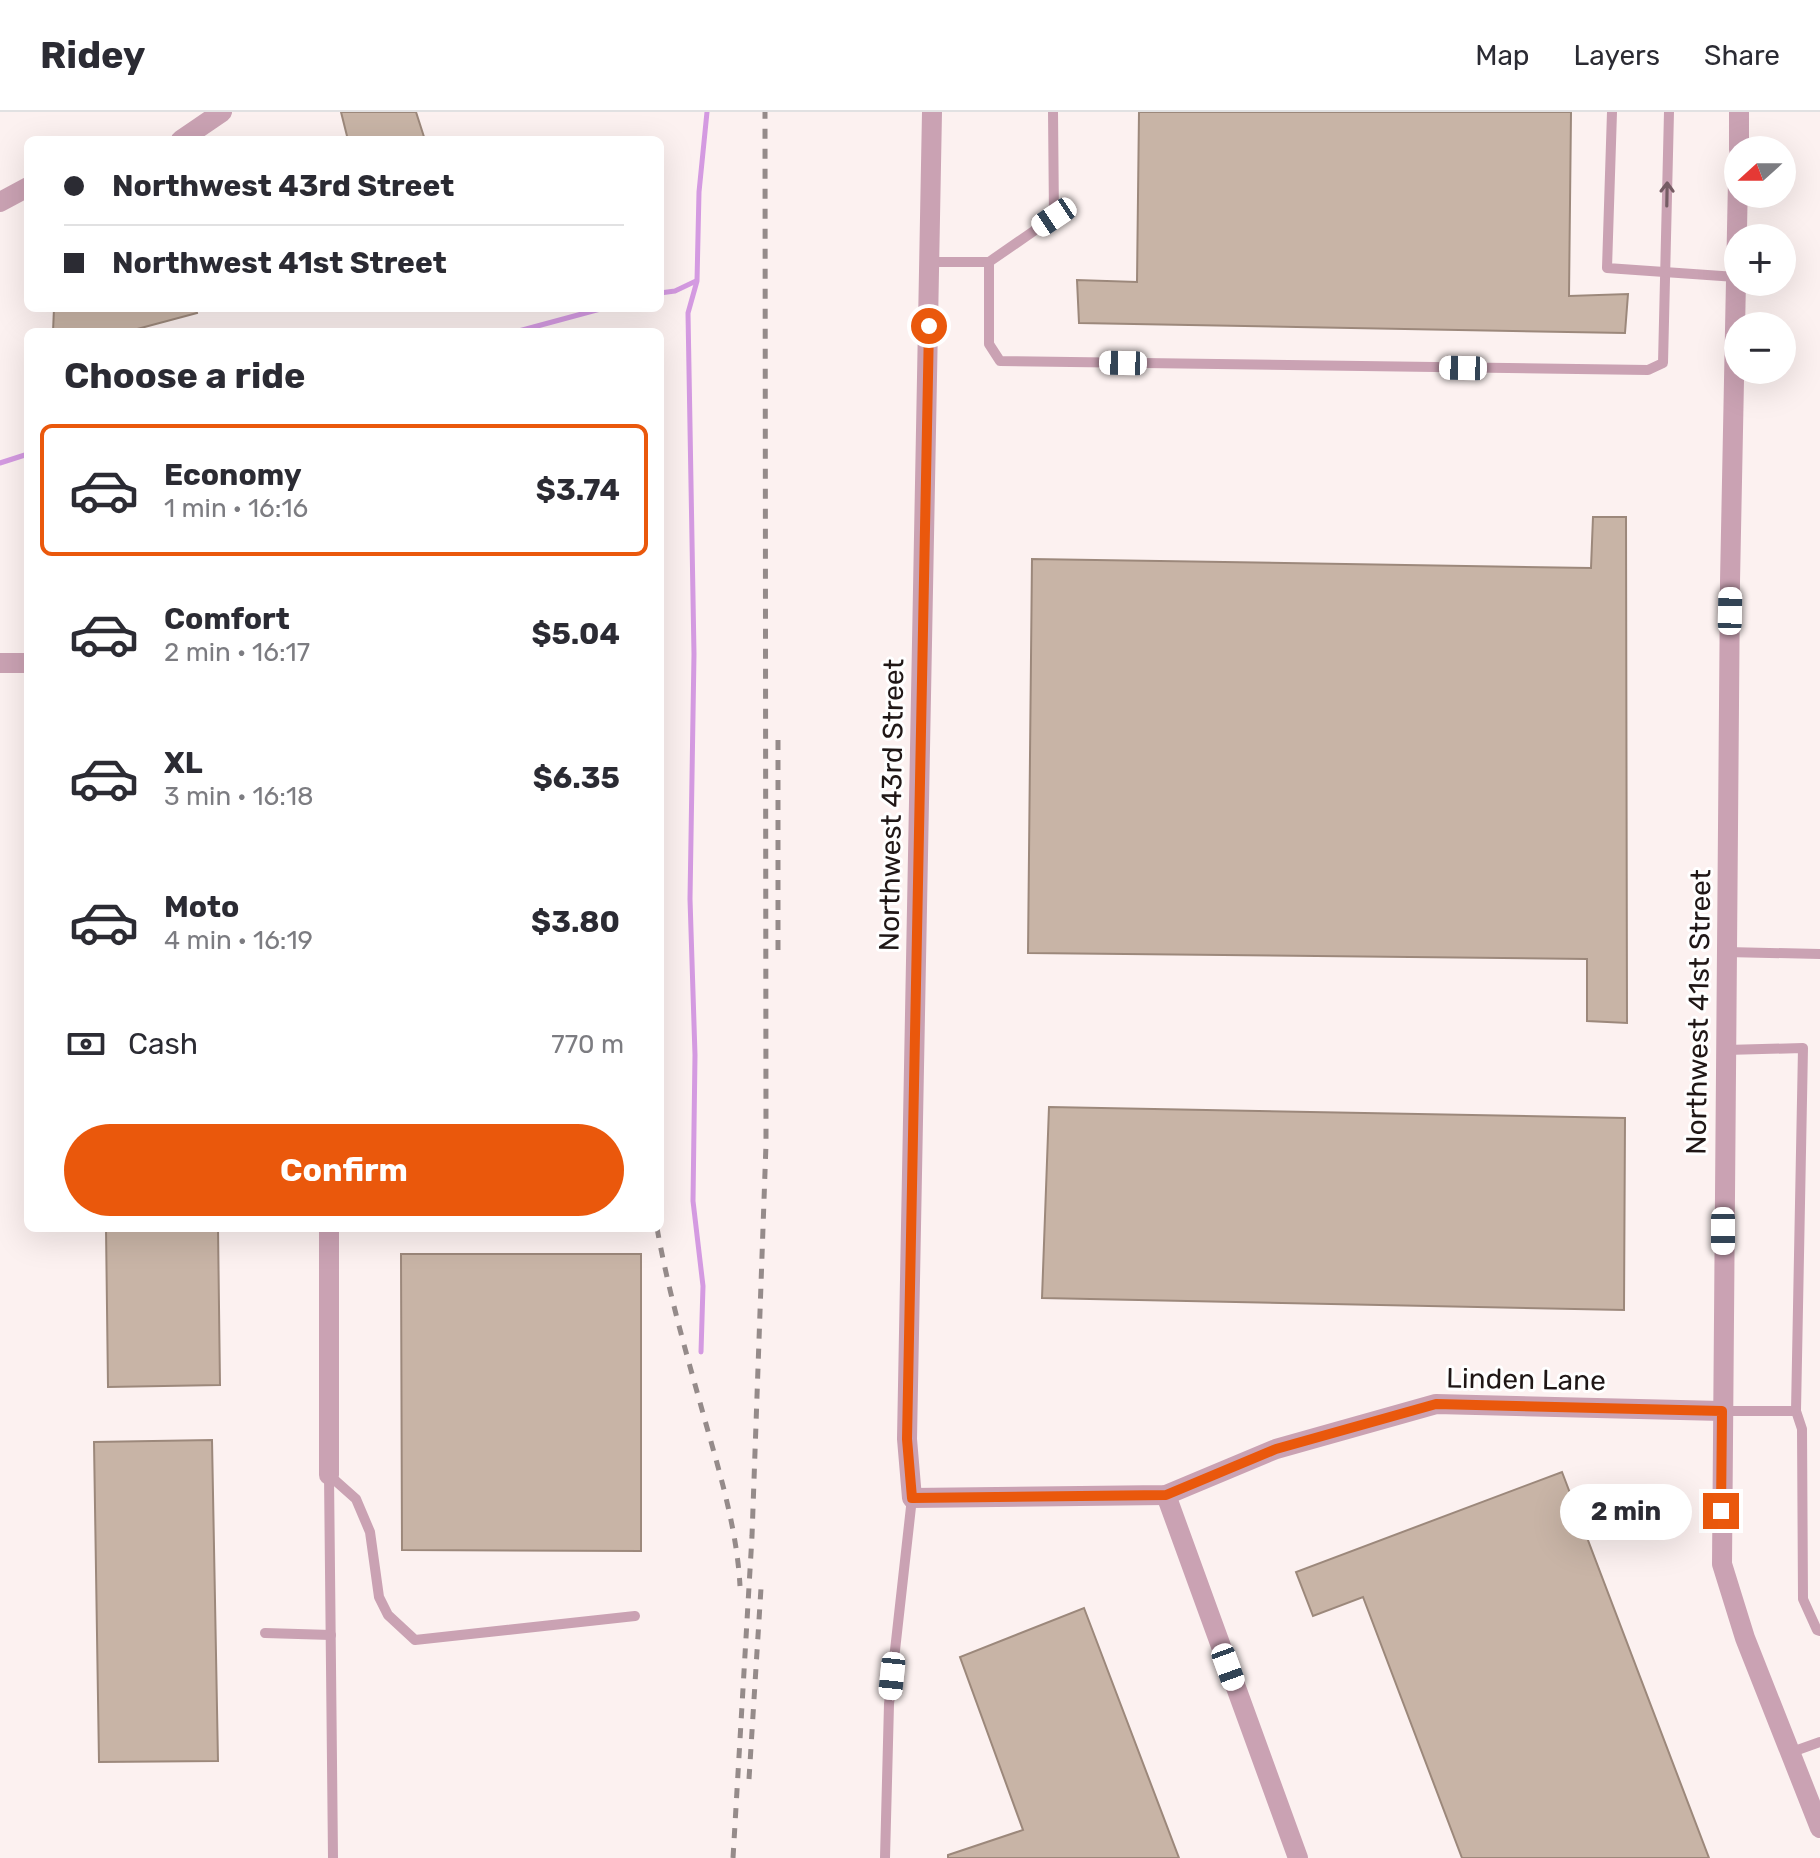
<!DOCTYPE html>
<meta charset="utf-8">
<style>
body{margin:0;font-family:Rubik,sans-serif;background:#f2f2f3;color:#2b2b33;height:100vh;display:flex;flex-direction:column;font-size:30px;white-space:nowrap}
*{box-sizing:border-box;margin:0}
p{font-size:26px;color:#7c7c81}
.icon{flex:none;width:44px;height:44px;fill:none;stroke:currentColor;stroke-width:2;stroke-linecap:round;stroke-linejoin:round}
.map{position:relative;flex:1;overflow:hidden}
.side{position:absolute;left:24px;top:216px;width:640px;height:904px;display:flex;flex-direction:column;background:#fff;border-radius:12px;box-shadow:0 8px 32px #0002}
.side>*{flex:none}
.banner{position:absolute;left:24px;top:24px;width:640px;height:176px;border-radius:12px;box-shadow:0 8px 32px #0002;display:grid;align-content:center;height:176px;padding:0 40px;background:#fff}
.needle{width:52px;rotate:249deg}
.controls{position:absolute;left:1724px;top:24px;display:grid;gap:16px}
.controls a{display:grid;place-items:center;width:72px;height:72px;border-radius:50%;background:#fff;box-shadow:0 8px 32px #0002;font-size:40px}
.end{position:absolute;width:36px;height:36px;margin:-18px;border:10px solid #ea580c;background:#fff;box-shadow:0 0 0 4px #fff}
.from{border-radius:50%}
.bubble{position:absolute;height:56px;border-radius:28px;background:#fff;box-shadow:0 8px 32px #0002;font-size:26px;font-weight:700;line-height:56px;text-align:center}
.car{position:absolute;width:24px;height:48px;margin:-24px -12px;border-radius:10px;box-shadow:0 0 6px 2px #0007;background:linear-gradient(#fff 24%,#345 0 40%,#fff 0 76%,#345 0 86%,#fff 0)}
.banner b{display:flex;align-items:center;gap:28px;height:76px;font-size:30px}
.banner b+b{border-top:2px solid #e1e1e2}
.banner i{width:20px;height:20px;background:#2b2b33}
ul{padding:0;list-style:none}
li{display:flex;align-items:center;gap:24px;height:132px;margin:0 16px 12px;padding:0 24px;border:4px solid transparent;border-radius:12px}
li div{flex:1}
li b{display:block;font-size:30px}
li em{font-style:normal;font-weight:700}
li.current{border-color:#ea580c}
li>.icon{width:72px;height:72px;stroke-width:1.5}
h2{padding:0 40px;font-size:36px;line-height:96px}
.pay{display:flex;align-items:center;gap:20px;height:88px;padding:0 40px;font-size:30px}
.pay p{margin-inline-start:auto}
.button{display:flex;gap:16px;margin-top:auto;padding:16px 40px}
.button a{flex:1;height:92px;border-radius:48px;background:#ea580c;color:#fff;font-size:32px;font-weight:700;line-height:92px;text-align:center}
header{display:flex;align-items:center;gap:48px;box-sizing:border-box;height:112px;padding:0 40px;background:#fff;border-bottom:2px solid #e1e1e2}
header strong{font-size:38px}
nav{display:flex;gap:44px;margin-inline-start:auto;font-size:28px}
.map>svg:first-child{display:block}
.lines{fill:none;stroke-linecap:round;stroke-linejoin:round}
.stream{stroke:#d49ae1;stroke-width:5}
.building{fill:#c8b4a6;stroke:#9c887b;stroke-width:2}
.lane{stroke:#caa2b3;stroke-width:10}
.street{stroke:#caa2b3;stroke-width:20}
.rail{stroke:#958b8a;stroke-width:5;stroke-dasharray:10 10;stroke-linecap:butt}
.oneway{stroke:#755c64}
.route{stroke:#ea580c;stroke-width:10}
.labels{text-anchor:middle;stroke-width:6;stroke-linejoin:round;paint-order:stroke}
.street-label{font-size:28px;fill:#201716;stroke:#fff}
</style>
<header>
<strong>Ridey</strong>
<nav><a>Map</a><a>Layers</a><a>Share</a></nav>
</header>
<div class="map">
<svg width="1820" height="1746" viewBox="0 0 1820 1746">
<rect width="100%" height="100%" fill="#fcf1f0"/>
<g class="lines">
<g class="stream">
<polyline points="660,181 675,179 696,169"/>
<polyline points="515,220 604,196"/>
<polyline points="0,351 28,342"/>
<polyline points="701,1240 703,1174 693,1089 695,943 690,787 694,542 688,201 697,169 699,80 707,0"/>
</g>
</g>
<g class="building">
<polygon points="341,0 416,0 425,28 348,28"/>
<polygon points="1139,0 1571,0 1569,184 1628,182 1625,221 1079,211 1077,168 1137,170"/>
<polygon points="54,196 196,196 197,201 126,220 53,220"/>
<polygon points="1593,405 1626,405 1627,911 1587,909 1587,847 1028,841 1032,447 1591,456"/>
<polygon points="1049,995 1625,1006 1624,1198 1042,1186"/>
<polygon points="106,1116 218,1116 220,1273 108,1275"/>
<polygon points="401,1142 641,1142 641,1439 402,1438"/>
<polygon points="212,1328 218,1649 99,1650 94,1330"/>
<polygon points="1562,1360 1709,1746 1462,1746 1363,1485 1313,1504 1296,1460"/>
<polygon points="1084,1496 1179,1746 948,1746 948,1743 1023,1718 960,1545"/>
</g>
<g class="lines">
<g class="lane">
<polyline points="1053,0 1054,105 989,150 989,232 1000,249 1648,258 1663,251 1669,0"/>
<polyline points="1612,0 1607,156 1736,165"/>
<polyline points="930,150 989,150"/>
<polyline points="1726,840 1820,842"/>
<polyline points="1722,1299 1796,1299 1803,936 1726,938"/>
<polyline points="1796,1299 1802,1317 1803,1487 1817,1518 1820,1519"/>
<polyline points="329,1363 356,1387 370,1420 379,1485 388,1503 415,1528 635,1504"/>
<polyline points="329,1363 333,1746"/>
<polyline points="265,1521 331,1523"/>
<polyline points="1789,1641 1820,1630"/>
<polyline points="885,1746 889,1592 912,1386"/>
</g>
<g class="street">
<polyline points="932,0 907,1327 912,1386 1166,1383 1276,1337 1436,1292 1722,1299"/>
<polyline points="181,28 222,0"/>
<polyline points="1739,38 1739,0"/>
<polyline points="1738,67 1730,470 1722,1452 1745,1526 1820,1716"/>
<polyline points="0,90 28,75"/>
<polyline points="0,551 28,551"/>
<polyline points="329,1116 329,1363"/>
<polyline points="1166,1383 1298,1746"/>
</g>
<g class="rail">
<polyline points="778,628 778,848"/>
<path d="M657,1116c12,67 31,131 49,196 15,53 31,107 34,162"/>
<polyline points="749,1667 761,1476"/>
<polyline points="733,1746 752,1424 766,1032 765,0"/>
</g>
</g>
<defs><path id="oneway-shaft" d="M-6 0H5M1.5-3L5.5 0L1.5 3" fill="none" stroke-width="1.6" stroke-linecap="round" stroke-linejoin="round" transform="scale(2)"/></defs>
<use class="oneway" href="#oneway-shaft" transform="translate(1667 82) rotate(-89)"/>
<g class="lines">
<polyline class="route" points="929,214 907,1327 912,1386 1166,1383 1276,1337 1436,1292 1722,1299 1721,1399"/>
</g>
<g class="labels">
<g class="street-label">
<text transform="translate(891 693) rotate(-89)" y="10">Northwest 43rd Street</text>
<text transform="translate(1698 900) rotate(-89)" y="10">Northwest 41st Street</text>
<text transform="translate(1526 1267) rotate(1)" y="10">Linden Lane</text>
</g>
</g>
</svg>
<div class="controls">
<a><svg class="needle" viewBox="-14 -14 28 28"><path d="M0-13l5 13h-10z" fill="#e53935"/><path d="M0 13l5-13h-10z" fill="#7c7c81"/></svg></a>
<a>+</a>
<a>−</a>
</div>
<i class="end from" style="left:929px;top:214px"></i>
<i class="end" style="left:1721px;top:1399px"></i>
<div class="bubble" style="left:1560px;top:1372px;width:132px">2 min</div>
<i class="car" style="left:1054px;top:105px;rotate:236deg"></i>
<i class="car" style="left:1123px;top:251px;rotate:271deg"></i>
<i class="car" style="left:1463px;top:256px;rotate:271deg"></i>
<i class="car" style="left:1730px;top:499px;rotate:1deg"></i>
<i class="car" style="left:1723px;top:1119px;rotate:180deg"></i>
<i class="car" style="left:1228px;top:1555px;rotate:160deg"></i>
<i class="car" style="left:892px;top:1564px;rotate:186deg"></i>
<div class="banner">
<b><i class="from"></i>Northwest 43rd Street</b>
<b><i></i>Northwest 41st Street</b>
</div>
<section class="side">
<h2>Choose a ride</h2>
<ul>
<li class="current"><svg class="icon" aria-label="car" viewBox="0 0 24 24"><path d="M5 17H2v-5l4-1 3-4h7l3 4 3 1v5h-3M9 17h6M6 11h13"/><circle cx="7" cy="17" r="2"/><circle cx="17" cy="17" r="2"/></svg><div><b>Economy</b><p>1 min · 16:16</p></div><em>$3.74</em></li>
<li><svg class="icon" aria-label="car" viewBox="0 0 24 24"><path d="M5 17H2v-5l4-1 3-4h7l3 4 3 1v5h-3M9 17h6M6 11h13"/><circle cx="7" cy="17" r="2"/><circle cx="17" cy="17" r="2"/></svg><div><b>Comfort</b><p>2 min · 16:17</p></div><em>$5.04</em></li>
<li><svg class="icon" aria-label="car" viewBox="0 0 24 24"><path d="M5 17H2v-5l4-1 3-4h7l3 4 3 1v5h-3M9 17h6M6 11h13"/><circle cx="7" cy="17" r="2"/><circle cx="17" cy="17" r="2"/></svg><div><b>XL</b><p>3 min · 16:18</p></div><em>$6.35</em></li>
<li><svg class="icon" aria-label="car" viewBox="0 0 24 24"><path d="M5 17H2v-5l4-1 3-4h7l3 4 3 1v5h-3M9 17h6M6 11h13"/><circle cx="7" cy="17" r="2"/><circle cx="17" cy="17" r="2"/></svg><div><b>Moto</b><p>4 min · 16:19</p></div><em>$3.80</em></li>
</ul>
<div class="pay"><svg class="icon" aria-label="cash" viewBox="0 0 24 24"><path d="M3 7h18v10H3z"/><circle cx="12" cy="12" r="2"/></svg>Cash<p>770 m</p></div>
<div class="button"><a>Confirm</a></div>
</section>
</div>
